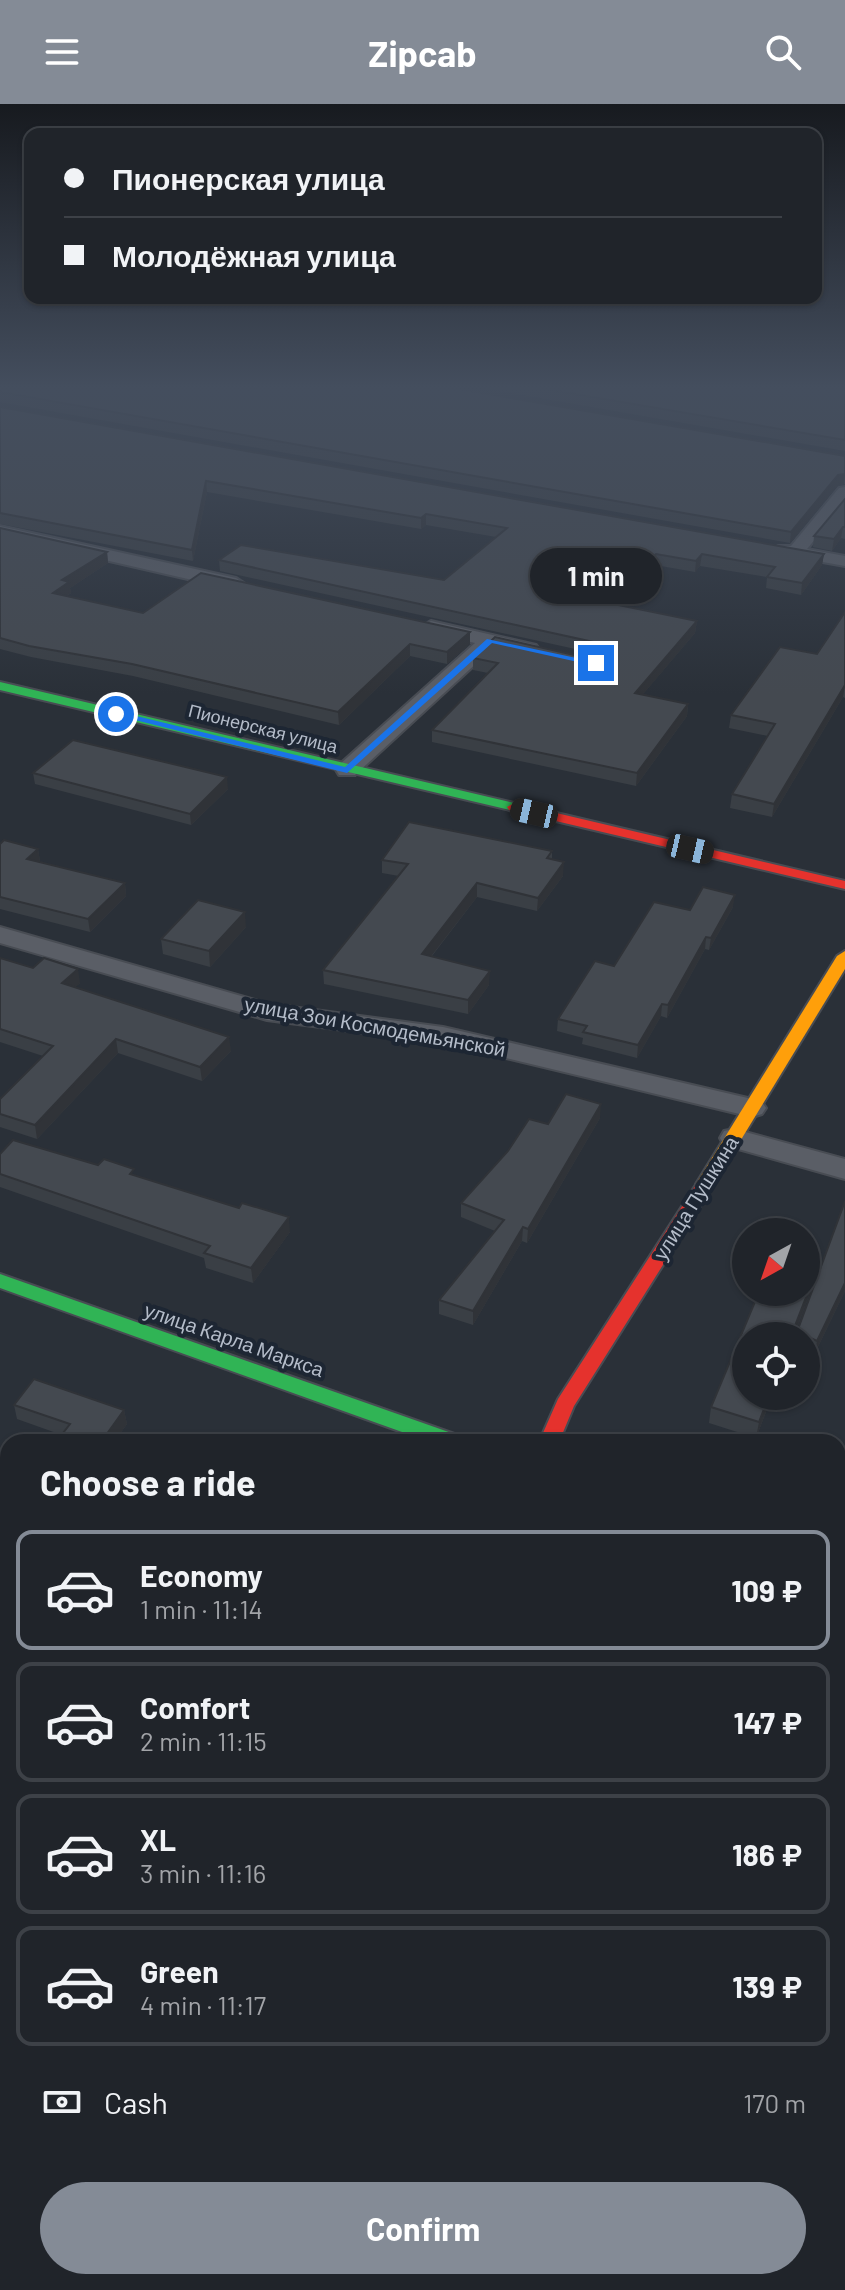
<!DOCTYPE html>
<meta charset="utf-8">
<style>
body{margin:0;font-family:Barlow,sans-serif;background:#2d3036;color:#f1f3f6;height:100vh;display:flex;flex-direction:column;font-size:30px;white-space:nowrap}
*{box-sizing:border-box;margin:0}
p{font-size:26px;color:#a2a4a8}
.icon{flex:none;width:44px;height:44px;fill:none;stroke:currentColor;stroke-width:2;stroke-linecap:round;stroke-linejoin:round}
.map{position:relative;flex:1;overflow:hidden}
.panel{position:absolute;left:0px;top:1330px;width:846px;height:856px;display:flex;flex-direction:column;background:#20242a;border-radius:24px 24px 0 0;box-shadow:0 2px 6px #0004,0 0 0 2px #3d4147}
.panel>*{flex:none}
.hud{position:absolute;left:24px;top:24px;width:798px;height:176px;border-radius:16px;box-shadow:0 2px 6px #0004,0 0 0 2px #3d4147;display:grid;align-content:center;height:176px;padding:0 40px;background:#20242a}
.needle{width:52px;rotate:220deg}
.buttons{position:absolute;left:732px;top:1114px;display:grid;gap:16px}
.buttons a{display:grid;place-items:center;width:88px;height:88px;border-radius:50%;background:#20242a;box-shadow:0 2px 6px #0004,0 0 0 2px #3d4147;font-size:40px}
.end{position:absolute;width:36px;height:36px;margin:-18px;border:10px solid #1a73e8;background:#fff;box-shadow:0 0 0 4px #fff}
.from{border-radius:50%}
.bubble{position:absolute;height:56px;border-radius:28px;background:#20242a;box-shadow:0 2px 6px #0004,0 0 0 2px #3d4147;font-size:26px;font-weight:700;line-height:56px;text-align:center}
.car{position:absolute;width:24px;height:48px;margin:-24px -12px;border-radius:10px;box-shadow:0 0 6px 2px #0007;background:linear-gradient(#222 24%,#8ab4d8 0 40%,#222 0 76%,#8ab4d8 0 86%,#222 0)}
.hud b{display:flex;align-items:center;gap:28px;height:76px;font-size:30px}
.hud b+b{border-top:2px solid #3d4147}
.hud i{width:20px;height:20px;background:#f1f3f6}
ul{padding:0;list-style:none}
li{display:flex;align-items:center;gap:24px;height:120px;margin:0 16px 12px;padding:0 24px;border:4px solid #3d4147;border-radius:16px}
li div{flex:1}
li b{display:block;font-size:30px}
li em{font-style:normal;font-weight:700}
li.on{border-color:#848b96}
li>.icon{width:72px;height:72px;stroke-width:1.5}
h2{padding:0 40px;font-size:36px;line-height:96px}
.pay{display:flex;align-items:center;gap:20px;height:88px;padding:0 40px;font-size:30px}
.pay p{margin-inline-start:auto}
.cta{display:flex;gap:16px;margin-top:auto;padding:16px 40px}
.cta a{flex:1;height:92px;border-radius:48px;background:#848b96;color:#fff;font-size:32px;font-weight:700;line-height:92px;text-align:center}
header{display:flex;justify-content:space-between;align-items:center;height:104px;padding:0 40px;background:#848b96;color:#fff;font-size:36px;font-weight:700}
.map>svg:first-child{display:block}
.lines{fill:none;stroke-linecap:round;stroke-linejoin:round}
.street-casing{stroke:#484c53;stroke-width:4}
.fast-casing{stroke:#484c53;stroke-width:4}
.slow-casing{stroke:#484c53;stroke-width:4}
.jam-casing{stroke:#484c53;stroke-width:4}
.street{fill:#5a5e66;fill-rule:evenodd}
.fast{fill:#30b455;fill-rule:evenodd}
.slow{fill:#ff9f0a;fill-rule:evenodd}
.jam{fill:#e5322d;fill-rule:evenodd}
.wall{fill:#3a3f45}
.shaded-wall{fill:#303338}
.building{fill:#444950;stroke:#303338;stroke-width:2}
.route{fill:#1a73e8}
.labels{text-anchor:middle;stroke-width:8;stroke-linejoin:round;paint-order:stroke}
.far-street-label{font-size:18px;fill:#b4bcc9;stroke:#1d2633}
.street-label{font-size:20px;fill:#b4bcc9;stroke:#1d2633}
</style>
<header><svg class="icon" aria-label="menu" viewBox="0 0 24 24"><path d="M4 6h16M4 12h16M4 18h16"/></svg>Zipcab<svg class="icon" aria-label="search" viewBox="0 0 24 24"><circle cx="10" cy="10" r="6"/><path d="M15 15l6 6"/></svg></header>
<div class="map">
<svg width="845" height="2186" viewBox="0 0 845 2186">
<rect width="100%" height="100%" fill="#2a3038"/>
<g class="lines">
<g class="street-casing">
<g id="street">
<polygon points="845,383 845,399 807,445 845,452 845,462 778,450 778,442 791,442 839,384"/>
<polygon points="0,422 236,474 245,480 236,486 0,432"/>
<polygon points="431,517 536,541 539,545 529,551 494,543 355,671 339,671 336,666 339,661 475,539 424,527 421,523"/>
<polygon points="0,823 269,900 443,923 752,995 762,998 766,1004 762,1010 752,1013 443,939 267,916 0,839"/>
<polygon points="734,1025 845,1055 845,1075 724,1041 720,1034 724,1027"/>
<polygon points="0,1629 8,1632 8,1668 0,1665"/>
<polygon points="87,2178 139,2178 136,2186 84,2186"/>
</g>
</g>
<g class="fast-casing">
<g id="fast">
<polygon points="0,578 514,699 521,703 514,707 0,586"/>
<polygon points="0,1170 460,1332 463,1338 430,1338 0,1184"/>
<polygon points="838,1458 845,1460 845,1479 838,1477"/>
</g>
</g>
<g class="slow-casing">
<polygon id="slow" points="845,847 845,865 714,1080 711,1084 699,1084 696,1080 837,852"/>
</g>
<g class="jam-casing">
<g id="jam">
<polygon points="514,699 845,777 845,785 509,706 507,703"/>
<polygon points="705,1074 714,1080 574,1302 559,1338 539,1338 558,1295 699,1076"/>
</g>
</g>
<use href="#street" class="street"/>
<use href="#fast" class="fast"/>
<use href="#slow" class="slow"/>
<use href="#jam" class="jam"/>
</g>
<g class="wall">
<polygon points="0,284 845,352 845,380 837,382 790,439 0,298"/>
<polygon points="482,284 845,284 845,347"/>
<polygon points="0,303 824,450 822,461 801,491 766,484 767,473 700,462 695,468 655,461 617,501 697,517 695,529 643,590 688,600 687,612 636,682 432,638 432,626 488,569 473,566 473,554 596,556 601,553 598,550 220,467 219,456 444,476 496,433 426,421 421,425 207,388 193,457 0,420"/>
<polygon points="845,395 845,435 841,434 832,447 813,443 814,432"/>
<polygon points="0,424 107,448 108,459 70,484 71,489 67,492 143,509 470,528 470,540 447,560 410,552 339,621 133,572 31,553 0,545"/>
<polygon points="845,508 845,594 843,593 772,713 730,704 732,690 768,632 729,624 731,611 817,550"/>
<polygon points="33,669 228,685 191,721 35,680"/>
<polygon points="0,740 38,745 40,757 39,758 125,779 126,792 90,828 0,805"/>
<polygon points="552,747 552,755 563,772 537,807 477,793 432,852 489,881 468,910 324,880 323,866 399,772 382,769 382,756"/>
<polygon points="733,803 709,846 705,845 667,914 661,912 637,954 582,940 583,934 557,927 558,915 614,862 690,806"/>
<polygon points="246,823 210,863 163,850 161,835"/>
<polygon points="0,854 80,879 75,883 231,947 202,977 118,949 37,1035 0,1023 0,995 43,952 0,938"/>
<polygon points="600,1014 527,1139 522,1137 473,1221 439,1210 439,1196 495,1127 461,1113 461,1099 548,1020"/>
<polygon points="0,1050 136,1072 290,1128 253,1179 206,1164 204,1154 0,1083"/>
<polygon points="845,1097 845,1187 814,1251 806,1248 806,1232 797,1232"/>
<polygon points="806,1162 817,1165 813,1181 794,1232 746,1232 746,1292 772,1292 756,1334 709,1319 711,1303 759,1188 806,1188"/>
<polygon points="14,1301 124,1306 127,1320 114,1338 56,1338 62,1331 17,1315"/>
<polygon points="8,1547 8,1567 4,1552"/>
<polygon points="8,1726 8,1790 0,1787 0,1727"/>
<polygon points="242,2178 410,2178 407,2186 257,2186 257,2184"/>
</g>
<g class="shaded-wall">
<polygon points="845,370 844,380 837,382 790,439 791,428 838,371"/>
<polygon points="206,377 207,388 193,457 192,446"/>
<polygon points="426,410 426,421 421,425 421,414"/>
<polygon points="843,423 841,434 832,447 834,435"/>
<polygon points="107,448 108,459 70,484 71,489 54,500 53,489 62,476"/>
<polygon points="656,450 655,461 608,511 608,499"/>
<polygon points="702,450 700,462 695,468 696,457"/>
<polygon points="824,450 822,461 801,491 802,479"/>
<polygon points="697,517 695,529 634,601 635,589"/>
<polygon points="470,528 470,540 447,560 447,548"/>
<polygon points="410,540 410,552 339,621 338,608"/>
<polygon points="845,581 843,593 772,713 774,700"/>
<polygon points="688,600 687,612 636,682 637,669"/>
<polygon points="227,673 228,685 191,721 190,710"/>
<polygon points="38,745 40,757 29,767 27,755"/>
<polygon points="564,758 563,772 537,807 538,794"/>
<polygon points="125,779 126,792 90,828 88,815"/>
<polygon points="477,779 477,793 422,864 422,850"/>
<polygon points="735,791 733,803 709,846 711,834"/>
<polygon points="245,808 246,823 210,863 209,847"/>
<polygon points="706,833 705,845 667,914 668,901"/>
<polygon points="78,865 80,879 64,893 62,879"/>
<polygon points="490,867 489,881 468,910 468,896"/>
<polygon points="662,900 661,912 637,954 638,941"/>
<polygon points="229,933 231,947 202,977 200,963"/>
<polygon points="116,935 118,949 37,1035 35,1021"/>
<polygon points="601,1000 600,1014 527,1139 528,1125"/>
<polygon points="289,1113 290,1128 253,1179 251,1164"/>
<polygon points="523,1123 522,1137 473,1221 473,1207"/>
<polygon points="817,1165 813,1181 794,1232 791,1232"/>
<polygon points="845,1179 845,1187 814,1251 817,1237"/>
<polygon points="769,1292 772,1292 756,1334 759,1318"/>
<polygon points="124,1306 127,1320 114,1338 101,1338"/>
<polygon points="1,1963 7,1977 0,1988 0,1965"/>
<polygon points="407,2178 410,2178 407,2186 404,2186"/>
</g>
<g class="building">
<polygon points="0,284 454,284 845,352 845,370 838,371 791,428 0,288"/>
<polygon points="539,284 845,284 845,336"/>
<polygon points="0,303 824,450 802,479 767,473 775,463 702,450 696,457 656,450 608,499 697,517 635,589 688,600 637,669 432,626 498,559 473,554 495,533 596,556 610,548 598,539 219,456 241,441 444,476 507,424 426,410 421,414 206,377 192,446 0,409"/>
<polygon points="845,395 845,423 843,423 834,435 814,432"/>
<polygon points="0,424 107,448 62,476 69,478 53,489 143,509 201,469 470,528 447,548 410,540 338,608 132,560 29,542 0,534"/>
<polygon points="845,508 845,581 774,700 732,690 775,620 731,611 780,543 817,550"/>
<polygon points="73,636 227,673 190,710 33,669"/>
<polygon points="409,718 552,747 547,754 564,758 538,794 477,779 422,850 490,867 468,896 323,866 408,760 382,756"/>
<polygon points="4,736 38,745 27,755 125,779 88,815 0,793 0,740"/>
<polygon points="703,783 735,791 711,834 706,833 668,901 662,900 638,941 583,928 587,922 558,915 595,857 614,862 654,798 690,806"/>
<polygon points="198,796 245,808 209,847 161,835"/>
<polygon points="0,854 33,864 44,854 78,865 62,879 229,933 200,963 116,935 35,1021 0,1010 0,995 53,942 0,925"/>
<polygon points="566,990 601,1000 528,1125 523,1123 473,1207 439,1196 504,1116 461,1099 508,1047 529,1015 548,1020"/>
<polygon points="13,1036 98,1061 104,1055 134,1065 130,1070 239,1104 242,1099 289,1113 251,1164 204,1149 210,1142 0,1070 0,1050"/>
<polygon points="845,1097 845,1179 817,1237 797,1228"/>
<polygon points="806,1162 817,1165 791,1232 746,1232 746,1292 769,1292 759,1318 711,1303 759,1188 806,1188"/>
<polygon points="34,1275 124,1306 101,1338 56,1338 70,1320 14,1301"/>
<polygon points="838,1586 845,1588 845,1624 838,1648"/>
<polygon points="2,1724 8,1726 8,1778 0,1774 0,1727"/>
<polygon points="259,2178 407,2178 404,2186 330,2186 313,2179 310,2186 257,2186"/>
</g>
<linearGradient id="sky" x2="0" y2="1"><stop stop-color="#171a1f"/><stop offset="0.48" stop-color="#444e5e"/><stop offset="1" stop-color="#444e5e" stop-opacity="0"/></linearGradient>
<rect width="845" height="590" fill="url(#sky)"/>
<polygon class="route" points="487,535 600,559 596,562 492,539 347,669 111,610 116,607 345,663"/>
<g class="labels">
<g class="far-street-label">
<text transform="translate(263 625) rotate(14)" y="6">Пионерская улица</text>
</g>
<g class="street-label">
<text transform="translate(375 923) rotate(10)" y="7">улица Зои Космодемьянской</text>
<text transform="translate(696 1094) rotate(-58)" y="7">улица Пушкина</text>
<text transform="translate(234 1236) rotate(19)" y="7">улица Карла Маркса</text>
</g>
</g>
</svg>
<div class="buttons">
<a><svg class="needle" viewBox="-14 -14 28 28"><path d="M0-13l5 13h-10z" fill="#e53935"/><path d="M0 13l5-13h-10z" fill="#a2a4a8"/></svg></a>
<a><svg class="icon" aria-label="locate" viewBox="0 0 24 24"><circle cx="12" cy="12" r="6"/><path d="M12 2v4M12 18v4M2 12h4M18 12h4"/></svg></a>
</div>
<i class="end from" style="left:116px;top:610px"></i>
<i class="end" style="left:596px;top:559px"></i>
<div class="bubble" style="left:530px;top:444px;width:132px">1 min</div>
<i class="car" style="left:534px;top:709px;rotate:283deg"></i>
<i class="car" style="left:690px;top:745px;rotate:103deg"></i>
<div class="hud">
<b><i class="from"></i>Пионерская улица</b>
<b><i></i>Молодёжная улица</b>
</div>
<section class="panel">
<h2>Choose a ride</h2>
<ul>
<li class="on"><svg class="icon" aria-label="car" viewBox="0 0 24 24"><path d="M5 17H2v-5l4-1 3-4h7l3 4 3 1v5h-3M9 17h6M6 11h13"/><circle cx="7" cy="17" r="2"/><circle cx="17" cy="17" r="2"/></svg><div><b>Economy</b><p>1 min · 11:14</p></div><em>109 ₽</em></li>
<li><svg class="icon" aria-label="car" viewBox="0 0 24 24"><path d="M5 17H2v-5l4-1 3-4h7l3 4 3 1v5h-3M9 17h6M6 11h13"/><circle cx="7" cy="17" r="2"/><circle cx="17" cy="17" r="2"/></svg><div><b>Comfort</b><p>2 min · 11:15</p></div><em>147 ₽</em></li>
<li><svg class="icon" aria-label="car" viewBox="0 0 24 24"><path d="M5 17H2v-5l4-1 3-4h7l3 4 3 1v5h-3M9 17h6M6 11h13"/><circle cx="7" cy="17" r="2"/><circle cx="17" cy="17" r="2"/></svg><div><b>XL</b><p>3 min · 11:16</p></div><em>186 ₽</em></li>
<li><svg class="icon" aria-label="car" viewBox="0 0 24 24"><path d="M5 17H2v-5l4-1 3-4h7l3 4 3 1v5h-3M9 17h6M6 11h13"/><circle cx="7" cy="17" r="2"/><circle cx="17" cy="17" r="2"/></svg><div><b>Green</b><p>4 min · 11:17</p></div><em>139 ₽</em></li>
</ul>
<div class="pay"><svg class="icon" aria-label="cash" viewBox="0 0 24 24"><path d="M3 7h18v10H3z"/><circle cx="12" cy="12" r="2"/></svg>Cash<p>170 m</p></div>
<div class="cta"><a>Confirm</a></div>
</section>
</div>
